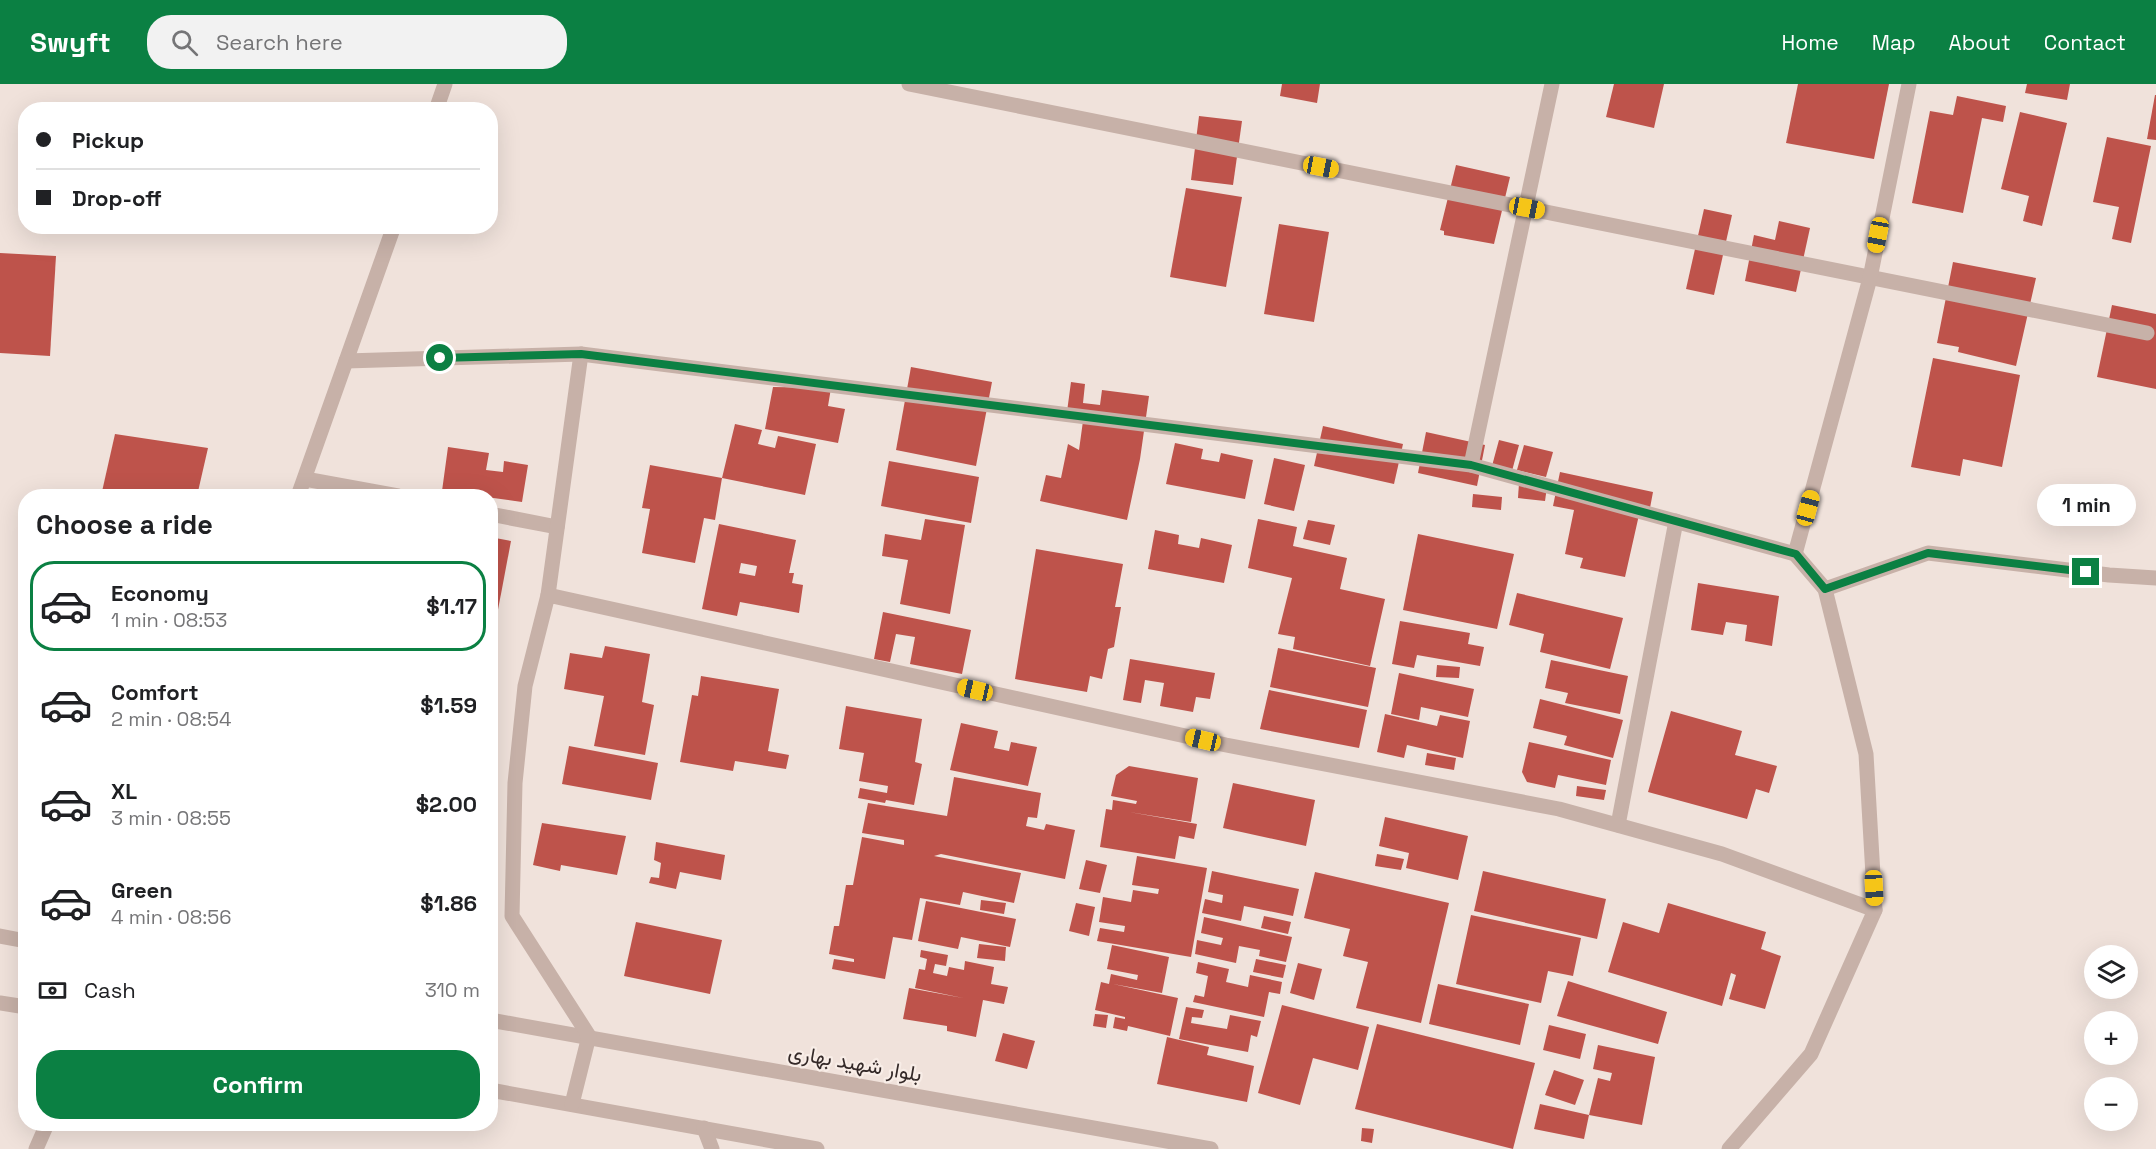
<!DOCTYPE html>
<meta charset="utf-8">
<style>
body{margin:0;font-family:"Space Grotesk",Vazirmatn,sans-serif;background:#f2f2f2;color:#202124;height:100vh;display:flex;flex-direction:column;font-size:22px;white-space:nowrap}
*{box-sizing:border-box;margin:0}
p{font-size:20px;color:#757577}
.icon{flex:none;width:33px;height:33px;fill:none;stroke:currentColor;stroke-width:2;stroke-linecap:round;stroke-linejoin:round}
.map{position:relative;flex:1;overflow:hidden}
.drawer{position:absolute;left:18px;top:405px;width:480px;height:642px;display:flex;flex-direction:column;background:#fff;border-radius:24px;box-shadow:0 6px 24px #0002}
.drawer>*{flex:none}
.hud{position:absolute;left:18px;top:18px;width:480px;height:132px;border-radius:24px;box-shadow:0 6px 24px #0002;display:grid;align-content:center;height:132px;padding:0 18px;background:#fff}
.tools{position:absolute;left:2084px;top:861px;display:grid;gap:12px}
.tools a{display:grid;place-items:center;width:54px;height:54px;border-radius:50%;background:#fff;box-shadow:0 6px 24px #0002;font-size:30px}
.end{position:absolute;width:27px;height:27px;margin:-14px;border:8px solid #0b8043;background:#fff;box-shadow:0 0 0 3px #fff}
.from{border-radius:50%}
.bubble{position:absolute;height:42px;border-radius:21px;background:#fff;box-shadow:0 6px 24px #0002;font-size:20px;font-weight:800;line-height:42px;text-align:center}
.car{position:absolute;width:18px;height:36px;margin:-18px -9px;border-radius:8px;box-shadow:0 0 4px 2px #0007;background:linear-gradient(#f5c518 24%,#345 0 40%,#f5c518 0 76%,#345 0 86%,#f5c518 0)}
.hud b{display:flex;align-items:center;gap:21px;height:57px;font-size:22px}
.hud b+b{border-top:2px solid #e0e0e0}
.hud i{width:15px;height:15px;background:#202124}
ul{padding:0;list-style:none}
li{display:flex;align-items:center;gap:18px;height:90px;margin:0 12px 9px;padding:0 6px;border:3px solid transparent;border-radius:24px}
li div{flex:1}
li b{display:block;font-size:22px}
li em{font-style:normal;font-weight:800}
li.selected{border-color:#0b8043}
li>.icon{width:54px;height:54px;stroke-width:1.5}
h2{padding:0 18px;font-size:27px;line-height:72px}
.pay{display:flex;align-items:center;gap:15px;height:66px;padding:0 18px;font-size:22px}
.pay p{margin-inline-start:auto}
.action{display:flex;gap:12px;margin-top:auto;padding:12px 18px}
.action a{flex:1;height:69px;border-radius:24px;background:#0b8043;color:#fff;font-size:24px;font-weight:800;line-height:69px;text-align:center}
header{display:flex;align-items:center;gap:36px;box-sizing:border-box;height:84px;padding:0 30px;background:#0b8043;color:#fff}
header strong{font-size:28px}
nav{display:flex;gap:33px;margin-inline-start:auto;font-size:21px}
.search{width:420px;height:54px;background:#f2f2f2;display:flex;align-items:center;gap:15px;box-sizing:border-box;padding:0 21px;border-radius:24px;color:#757577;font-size:22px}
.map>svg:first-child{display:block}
.building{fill:#be534b;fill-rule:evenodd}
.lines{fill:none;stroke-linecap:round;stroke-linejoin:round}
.minor{stroke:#c7b1a8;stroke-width:15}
.route{stroke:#0b8043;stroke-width:8}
.labels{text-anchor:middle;stroke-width:4.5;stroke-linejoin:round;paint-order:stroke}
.street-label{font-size:21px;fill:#342928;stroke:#f8ede7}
</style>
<header>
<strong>Swyft</strong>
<div class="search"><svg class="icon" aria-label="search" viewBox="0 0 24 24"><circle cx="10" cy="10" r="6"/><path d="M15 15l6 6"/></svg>Search here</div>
<nav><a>Home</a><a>Map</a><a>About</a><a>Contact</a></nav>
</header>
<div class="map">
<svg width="2156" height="1065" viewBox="0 0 2156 1065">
<rect width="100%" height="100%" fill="#f0e2db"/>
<g class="building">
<polygon points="1282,0 1320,0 1317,19 1280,12"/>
<polygon points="1614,0 1664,0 1654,44 1606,33"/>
<polygon points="1798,0 1889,0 1874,75 1786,59"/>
<polygon points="2027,0 2070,0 2067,16 2025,9"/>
<polygon points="2155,11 2156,11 2156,56 2147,55"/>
<polygon points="1957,12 2006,22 2003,38 1982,34 1963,129 1912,119 1930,27 1953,31"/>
<polygon points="2020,28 2067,39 2042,142 2023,137 2029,112 2001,105"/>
<polygon points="1199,32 1242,37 1233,101 1191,96"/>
<polygon points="2107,53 2151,62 2131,159 2112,155 2119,123 2093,118"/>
<polygon points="1456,81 1510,93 1494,160 1444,151 1444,147 1440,146"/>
<polygon points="1186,104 1242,113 1226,203 1170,193"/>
<polygon points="1704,125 1732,131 1714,211 1686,205"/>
<polygon points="1779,137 1810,144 1796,208 1745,197 1754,151 1775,156"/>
<polygon points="1279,140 1329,148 1314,238 1264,230"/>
<polygon points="0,169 56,172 50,272 0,269"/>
<polygon points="1953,178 2036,194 2016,282 1958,268 1959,263 1937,259"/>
<polygon points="2112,221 2156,230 2156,305 2097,293"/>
<polygon points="1933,274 2020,291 2002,383 1963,375 1960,392 1911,383"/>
<polygon points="911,283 992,298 976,382 896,366"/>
<polygon points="1071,298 1085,300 1083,319 1100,321 1102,306 1149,312 1140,375 1127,436 1040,417 1046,391 1061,394 1068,360 1079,366 1083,337 1066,335"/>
<polygon points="773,303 831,304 828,322 845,325 838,359 765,345"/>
<polygon points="735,340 762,346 758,360 775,364 778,352 816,360 805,411 722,394"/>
<polygon points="1323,342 1403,360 1394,400 1314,382"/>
<polygon points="1426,348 1485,361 1477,402 1418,389"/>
<polygon points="115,350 208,364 197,412 101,412"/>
<polygon points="1499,356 1519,361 1509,398 1489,393"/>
<polygon points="1175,359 1203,365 1201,375 1219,378 1221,369 1253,376 1245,415 1166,400"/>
<polygon points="1524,361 1553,368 1546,393 1517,386"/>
<polygon points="448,363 489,369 486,386 503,388 504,377 528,381 522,418 442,407"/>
<polygon points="1274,374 1305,381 1294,427 1264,420"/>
<polygon points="889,377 979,393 971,439 881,422"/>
<polygon points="650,381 722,394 715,436 704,434 695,479 642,469 650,425 642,424"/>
<polygon points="1560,388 1653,408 1650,424 1641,422 1625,493 1580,484 1583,474 1565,470 1574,426 1553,422"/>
<polygon points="1519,399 1547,403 1545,417 1518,414"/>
<polygon points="1473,410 1502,413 1501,426 1472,423"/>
<polygon points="925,435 965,441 950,530 900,520 908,476 882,472 885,450 921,456"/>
<polygon points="1258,435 1297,443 1293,462 1347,474 1340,505 1385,515 1370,582 1293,565 1295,553 1278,550 1292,494 1248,484"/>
<polygon points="1308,436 1335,441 1330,461 1303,455"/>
<path d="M719,440l77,16 -7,33h5l-2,10 11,2 -4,28 -59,-11 -3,14 -35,-7zM741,479l16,3 -2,10 -16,-3z"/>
<polygon points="1155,446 1179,451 1178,460 1199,464 1201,454 1232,461 1224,499 1148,485"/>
<polygon points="1418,450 1514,470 1497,545 1403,526"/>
<polygon points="490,453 511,457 497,531 490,530"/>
<polygon points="1036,465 1123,480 1115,523 1121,523 1114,563 1108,565 1102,595 1090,592 1087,608 1015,595"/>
<polygon points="1698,499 1779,512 1772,562 1745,557 1747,541 1726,538 1723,551 1691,546"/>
<polygon points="1517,509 1623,534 1610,585 1540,568 1544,550 1509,541"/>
<polygon points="883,528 971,546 962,590 910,580 915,553 896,550 890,578 874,575"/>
<polygon points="1400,537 1470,549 1468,560 1484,563 1480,582 1417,571 1414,584 1392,580"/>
<polygon points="605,562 650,570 642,618 654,621 645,671 594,662 604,612 564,605 570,569 602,574"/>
<polygon points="1278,564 1376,584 1368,623 1270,603"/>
<polygon points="1130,575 1215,589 1210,615 1196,613 1193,628 1160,622 1164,599 1145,596 1141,619 1123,616"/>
<polygon points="1551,576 1628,592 1620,630 1565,619 1568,609 1545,604"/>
<polygon points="1437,581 1460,583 1459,594 1436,593"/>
<polygon points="490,586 496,587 492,610 490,610"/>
<polygon points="1399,589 1474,605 1468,633 1421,623 1419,636 1391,630"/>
<polygon points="701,592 779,605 768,667 789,671 786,685 735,677 733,687 680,678 692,611 698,612"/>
<polygon points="1269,606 1367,626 1359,664 1260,645"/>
<polygon points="1540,615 1623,636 1613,674 1564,661 1567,652 1533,644"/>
<polygon points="846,622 922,635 915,678 922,680 914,721 886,716 885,719 858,714 860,704 887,709 888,702 859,697 864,669 839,665"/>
<polygon points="1671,627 1742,647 1735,671 1777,682 1769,709 1756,705 1747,735 1648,708"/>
<polygon points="1385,630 1437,642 1440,631 1470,637 1463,674 1407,661 1404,674 1377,668"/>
<polygon points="961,639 998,647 994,664 1009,667 1011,658 1037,663 1028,702 950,686"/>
<polygon points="1529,658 1611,676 1606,701 1558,691 1555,704 1527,698 1522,688"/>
<polygon points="569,662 658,679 651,716 562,700"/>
<polygon points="1427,669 1456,674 1454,686 1425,681"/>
<polygon points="1129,682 1198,694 1191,738 1129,728 1197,740 1194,755 1179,752 1175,775 1100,763 1106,725 1112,726 1113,716 1136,720 1137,717 1111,712 1116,691"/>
<polygon points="954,693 1041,709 1037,734 1028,733 1026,742 1044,746 1046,740 1075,746 1065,795 941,770 934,772 1021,789 1014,819 963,808 960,821 920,814 912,856 893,853 885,895 832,885 834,875 854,878 854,875 829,870 834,842 839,842 846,801 853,801 862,753 904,761 904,756 862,749 868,719 947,732"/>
<polygon points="1233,699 1315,716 1306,762 1223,744"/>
<polygon points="1577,702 1606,706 1604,716 1576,712"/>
<polygon points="1385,733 1468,752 1458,796 1406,784 1409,769 1379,762"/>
<polygon points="542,739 626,752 617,791 561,781 560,787 533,781"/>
<polygon points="656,758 725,771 721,796 680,788 676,805 649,799 651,793 659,794 661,779 654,776"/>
<polygon points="1377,770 1404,775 1401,786 1375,782"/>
<polygon points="1137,772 1207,784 1191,873 1097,857 1100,844 1124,848 1125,842 1099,838 1103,813 1131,818 1133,806 1158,810 1159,805 1132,801"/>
<polygon points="1086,776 1107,781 1100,809 1079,805"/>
<polygon points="1212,787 1299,805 1293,832 1244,822 1241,837 1202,829 1205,815 1222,819 1223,811 1208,808"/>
<polygon points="1483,787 1606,815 1597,855 1474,827"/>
<polygon points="1315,788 1449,819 1421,939 1356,924 1368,878 1343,872 1350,845 1304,834"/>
<polygon points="981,816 1006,819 1004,830 980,826"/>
<polygon points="926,817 1016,835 1010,863 961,853 958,865 918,857"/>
<polygon points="1076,819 1095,823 1089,852 1069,847"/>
<polygon points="1668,819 1766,848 1761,865 1781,872 1765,925 1729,915 1736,891 1731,889 1722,922 1608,888 1623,838 1659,849"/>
<polygon points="1471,831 1581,854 1573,892 1548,887 1541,919 1456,900"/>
<polygon points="1264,832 1291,838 1288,850 1261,844"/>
<polygon points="1204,833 1292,853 1286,878 1259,872 1260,866 1239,862 1236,879 1195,870 1197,856 1221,861 1223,854 1201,849"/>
<polygon points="636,838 722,856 710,910 624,892"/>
<polygon points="979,860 1006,863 1005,877 977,874"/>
<polygon points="1112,861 1169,873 1162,909 1113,900 1178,914 1170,952 1128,942 1127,947 1113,944 1115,933 1125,935 1125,933 1095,926 1101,898 1109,900 1111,890 1137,896 1138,891 1107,885"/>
<polygon points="921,866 948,871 946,882 935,880 933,889 947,892 949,883 964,886 965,877 994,883 991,900 1008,903 1004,920 983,916 976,953 947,947 947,942 903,935 909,904 963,914 915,904 919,885 925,886 927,875 920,873"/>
<polygon points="1256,875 1286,881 1283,894 1253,888"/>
<polygon points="1198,878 1229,885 1226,898 1248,903 1250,891 1282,898 1280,910 1269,908 1264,933 1193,918 1195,911 1204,913 1208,892 1196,889"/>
<polygon points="1298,879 1322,885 1314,916 1290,909"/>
<polygon points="1568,897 1667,928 1658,960 1557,932"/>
<polygon points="1438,900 1529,920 1520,961 1429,940"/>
<polygon points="1282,921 1369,943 1358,986 1313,974 1300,1021 1258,1009"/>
<polygon points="1186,923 1204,926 1202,934 1192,933 1191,939 1227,945 1230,931 1261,937 1257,953 1251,951 1248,968 1179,955"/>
<polygon points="1095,930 1108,931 1106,944 1093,942"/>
<polygon points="1377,940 1535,979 1513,1065 1355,1025"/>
<polygon points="1549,941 1586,950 1580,975 1543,966"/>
<polygon points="1003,949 1035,957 1027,985 995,977"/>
<polygon points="1167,953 1209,963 1207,971 1254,982 1247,1018 1157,1000"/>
<polygon points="1598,961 1655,973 1642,1041 1589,1031 1598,994 1610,997 1612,989 1593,985"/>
<polygon points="1554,986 1584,996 1575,1021 1545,1011"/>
<polygon points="1540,1020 1589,1031 1584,1055 1534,1045"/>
<polygon points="1362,1044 1374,1045 1372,1059 1361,1057"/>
</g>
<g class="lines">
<g class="minor">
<polyline points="909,0 2147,249"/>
<polyline points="436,26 445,0"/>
<polyline points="346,277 581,270 1471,381 1795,470 1825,505 1866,670 1875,826 1811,970 1729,1065"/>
<polyline points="1471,381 1552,0"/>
<polyline points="305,395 398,412"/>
<polyline points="298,412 394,142"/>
<polyline points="490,430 557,443"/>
<polyline points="1795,470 1870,194 1909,0"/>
<polyline points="1825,505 1928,469 2109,491 2156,494"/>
<polyline points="548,511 581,270"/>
<polyline points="1618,741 1676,437"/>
<polyline points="0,852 26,857"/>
<polyline points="0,919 26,923"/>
<polyline points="490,936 1211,1065"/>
<polyline points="490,1006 817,1065"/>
<polyline points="572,1020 589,952 512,832 515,699 525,602 548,511 1226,661 1559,725 1722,770 1875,826"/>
<polyline points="704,1044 712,1065"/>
<polyline points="36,1065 47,1040"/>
</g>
</g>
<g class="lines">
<polyline class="route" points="440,274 581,270 1471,381 1796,470 1825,505 1928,469 2086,488"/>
</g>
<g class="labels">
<g class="street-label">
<text transform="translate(855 979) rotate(10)" y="7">بلوار شهید بهاری</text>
</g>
</g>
</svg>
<div class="tools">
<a><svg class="icon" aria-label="layers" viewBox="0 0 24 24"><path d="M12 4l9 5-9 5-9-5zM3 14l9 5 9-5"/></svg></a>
<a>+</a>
<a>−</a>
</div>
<i class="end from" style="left:440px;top:274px"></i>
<i class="end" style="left:2086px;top:488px"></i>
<div class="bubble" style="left:2037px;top:400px;width:99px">1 min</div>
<i class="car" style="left:1321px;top:83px;rotate:101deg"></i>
<i class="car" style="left:1527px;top:124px;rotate:101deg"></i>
<i class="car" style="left:1878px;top:151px;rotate:191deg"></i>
<i class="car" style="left:1808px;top:424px;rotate:15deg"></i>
<i class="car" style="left:975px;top:606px;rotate:283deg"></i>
<i class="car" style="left:1203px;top:656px;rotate:283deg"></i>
<i class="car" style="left:1874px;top:804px;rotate:177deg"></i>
<div class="hud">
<b><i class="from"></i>Pickup</b>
<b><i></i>Drop-off</b>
</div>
<section class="drawer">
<h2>Choose a ride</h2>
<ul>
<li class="selected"><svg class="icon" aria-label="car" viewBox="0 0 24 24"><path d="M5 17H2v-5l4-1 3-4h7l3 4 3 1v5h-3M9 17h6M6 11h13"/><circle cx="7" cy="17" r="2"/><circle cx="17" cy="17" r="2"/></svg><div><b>Economy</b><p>1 min · 08:53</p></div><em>$1.17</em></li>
<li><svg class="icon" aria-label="car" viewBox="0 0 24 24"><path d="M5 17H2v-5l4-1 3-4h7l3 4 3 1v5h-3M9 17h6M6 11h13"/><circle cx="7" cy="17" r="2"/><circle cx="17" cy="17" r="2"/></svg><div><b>Comfort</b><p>2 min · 08:54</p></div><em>$1.59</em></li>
<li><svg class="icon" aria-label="car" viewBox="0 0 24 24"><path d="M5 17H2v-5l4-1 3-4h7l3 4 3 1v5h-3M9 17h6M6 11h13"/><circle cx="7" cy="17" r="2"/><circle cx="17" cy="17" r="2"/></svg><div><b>XL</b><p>3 min · 08:55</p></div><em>$2.00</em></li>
<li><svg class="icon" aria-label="car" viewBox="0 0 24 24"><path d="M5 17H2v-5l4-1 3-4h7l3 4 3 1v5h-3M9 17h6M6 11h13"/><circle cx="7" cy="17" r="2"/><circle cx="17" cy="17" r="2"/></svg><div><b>Green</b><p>4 min · 08:56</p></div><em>$1.86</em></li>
</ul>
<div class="pay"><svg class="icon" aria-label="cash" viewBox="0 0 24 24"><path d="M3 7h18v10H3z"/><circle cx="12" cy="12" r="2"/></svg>Cash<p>310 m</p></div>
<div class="action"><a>Confirm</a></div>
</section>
</div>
